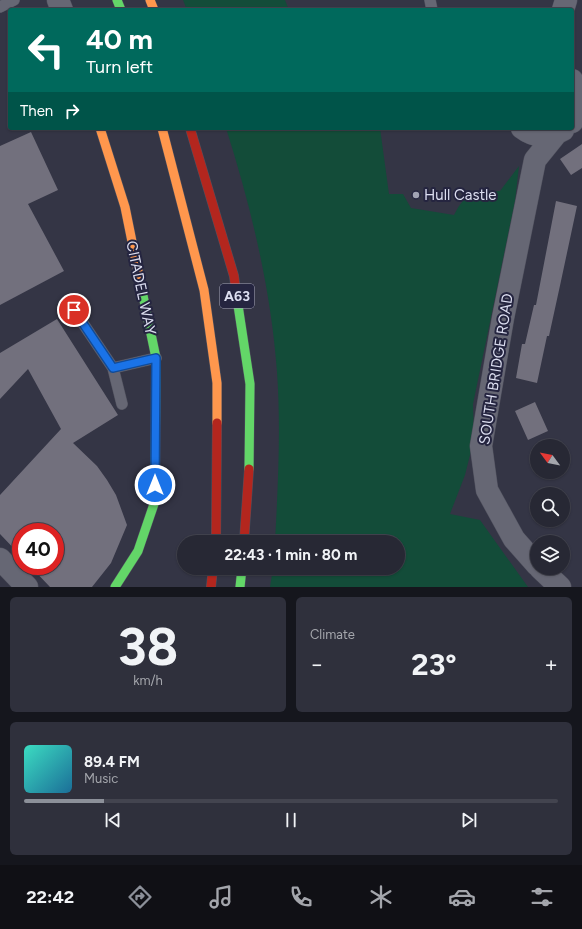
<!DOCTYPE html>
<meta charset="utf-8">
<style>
:root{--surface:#272834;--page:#2f303c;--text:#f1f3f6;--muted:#a4a6ac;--line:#43444f;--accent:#8c9099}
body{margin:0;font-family:Figtree,sans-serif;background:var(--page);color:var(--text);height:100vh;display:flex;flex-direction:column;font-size:15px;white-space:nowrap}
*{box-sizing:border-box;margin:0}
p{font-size:13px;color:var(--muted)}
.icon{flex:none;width:22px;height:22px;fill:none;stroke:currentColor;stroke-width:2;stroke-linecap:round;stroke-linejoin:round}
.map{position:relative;height:587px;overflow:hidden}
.sheet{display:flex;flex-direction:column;gap:10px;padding:10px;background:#15161d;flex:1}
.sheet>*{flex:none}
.banner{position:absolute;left:8px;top:8px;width:566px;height:122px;border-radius:4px;box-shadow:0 1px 3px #0004,0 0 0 1px var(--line);background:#00695c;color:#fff;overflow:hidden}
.needle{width:26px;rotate:302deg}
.tools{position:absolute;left:530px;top:439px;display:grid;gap:8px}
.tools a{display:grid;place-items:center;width:40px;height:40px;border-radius:50%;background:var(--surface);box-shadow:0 1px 3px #0004,0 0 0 1px var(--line);font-size:20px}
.speed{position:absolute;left:12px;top:523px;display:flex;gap:8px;font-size:20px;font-weight:700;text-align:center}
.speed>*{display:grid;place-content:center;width:52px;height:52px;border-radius:50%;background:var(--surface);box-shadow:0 1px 3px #0004,0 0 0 1px var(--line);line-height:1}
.speed .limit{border:6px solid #d22;background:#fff;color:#111}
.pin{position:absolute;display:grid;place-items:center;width:34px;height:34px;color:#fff;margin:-17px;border:2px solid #fff;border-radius:50%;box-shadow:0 1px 4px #0007}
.me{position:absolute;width:44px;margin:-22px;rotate:0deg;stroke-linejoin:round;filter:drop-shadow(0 0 3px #0008)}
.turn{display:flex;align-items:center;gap:14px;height:84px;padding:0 12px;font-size:18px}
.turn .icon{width:52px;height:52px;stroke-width:2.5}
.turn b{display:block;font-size:28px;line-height:34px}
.then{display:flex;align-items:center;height:38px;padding:0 12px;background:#0003;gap:8px;font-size:15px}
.big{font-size:30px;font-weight:700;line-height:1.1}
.sheet .card{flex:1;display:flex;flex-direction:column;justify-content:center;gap:6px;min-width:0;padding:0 14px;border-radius:6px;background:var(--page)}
.sheet .dial{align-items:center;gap:0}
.dial b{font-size:52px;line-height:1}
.song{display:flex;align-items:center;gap:12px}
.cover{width:48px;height:48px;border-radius:6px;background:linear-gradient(135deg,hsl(170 70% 55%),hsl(200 70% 35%))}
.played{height:4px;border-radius:2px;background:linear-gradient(90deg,var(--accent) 15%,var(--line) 15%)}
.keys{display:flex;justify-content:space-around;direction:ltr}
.heat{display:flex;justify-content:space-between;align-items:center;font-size:22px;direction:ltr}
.sheet .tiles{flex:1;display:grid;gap:10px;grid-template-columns:1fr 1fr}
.card:last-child{grid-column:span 2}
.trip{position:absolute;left:177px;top:535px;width:228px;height:40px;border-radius:20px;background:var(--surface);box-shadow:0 1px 3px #0004,0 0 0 1px var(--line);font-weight:700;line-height:40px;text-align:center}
.menu{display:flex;height:64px;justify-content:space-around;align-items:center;background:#101015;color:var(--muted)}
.menu .icon{width:28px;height:28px}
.menu .current{color:var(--accent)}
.menu b{font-size:18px;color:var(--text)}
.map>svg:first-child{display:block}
.green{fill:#134c39}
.building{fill:#72707d}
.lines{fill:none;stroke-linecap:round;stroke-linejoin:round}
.lane-casing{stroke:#50515e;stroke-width:12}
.street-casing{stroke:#50515e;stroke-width:23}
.fast-casing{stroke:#50515e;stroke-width:10}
.slow-casing{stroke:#50515e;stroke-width:10}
.jam-casing{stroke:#50515e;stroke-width:10}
.lane{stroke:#666774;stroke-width:11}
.street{stroke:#666774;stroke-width:22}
.fast{stroke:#63d668;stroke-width:9}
.slow{stroke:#ff974d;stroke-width:9}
.jam{stroke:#b3261e;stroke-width:9}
.route-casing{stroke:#114b97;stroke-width:10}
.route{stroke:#1a73e8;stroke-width:7}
.poi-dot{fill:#a1a3b4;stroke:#252540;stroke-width:1.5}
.labels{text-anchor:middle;stroke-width:4;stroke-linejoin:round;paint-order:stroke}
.shield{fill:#252540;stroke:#a5a6bb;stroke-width:1}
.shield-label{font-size:14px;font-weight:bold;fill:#dcdef0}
.poi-label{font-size:15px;fill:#dcdef0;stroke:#252540;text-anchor:start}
.street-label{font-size:15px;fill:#dcdef0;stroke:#252540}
</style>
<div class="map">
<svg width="582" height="587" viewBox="0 0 582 587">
<rect width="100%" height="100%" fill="#343545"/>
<path class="green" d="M 183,0 L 285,0 L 289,10 L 187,10 Z
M 226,128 L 380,128 L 389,194 L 403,194 L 411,208 L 454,215 C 467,190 473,193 500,191 L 519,166 L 515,201 L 473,404 L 474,439 L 465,475 L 450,514 L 480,520 L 528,587 L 270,587 L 273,568 L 398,568 L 398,542 L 275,542 C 278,485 281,428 277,372 C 271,289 251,207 226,128 Z"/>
<path class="building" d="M 31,132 L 58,190 L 28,204 L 64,271 L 0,305 L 0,146 Z
M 582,144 L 582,168 L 571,175 L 560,159 Z
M 556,201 L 577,206 L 561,281 L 549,336 L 547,336 L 537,383 L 516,378 L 522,344 L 525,344 L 534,305 L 536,305 Z
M 57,319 L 118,415 L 73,443 L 97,466 L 107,480 L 116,495 L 127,525 L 111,563 L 92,587 L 50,587 L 30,566 L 55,566 L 55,532 L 21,532 L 21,556 L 0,534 L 0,495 L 61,429 L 28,369 L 0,399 L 0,353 Z
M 535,402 L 548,431 L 528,440 L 515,411 Z"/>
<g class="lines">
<defs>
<path id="lane" d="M 430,0 L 432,10
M 0,7 L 14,0
M 74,310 L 113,368 L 156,358
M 113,368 L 122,404"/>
<path id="street" d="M 58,0 L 62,10
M 563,10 L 566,0
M 572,80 C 580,92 582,110 572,122
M 522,128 C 535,138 549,138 563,130
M 0,559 L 27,587
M 537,565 L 514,539 L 487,490 L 481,446 L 503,318 L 535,160 L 556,134
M 540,568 L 560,587"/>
<path id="fast" d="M 117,0 L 121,10
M 236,292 L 250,384 L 249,469
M 115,587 L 138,551 L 155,501 L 156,358 L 141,286
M 240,587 L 242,568"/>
<path id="slow" d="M 150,0 L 154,10
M 100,128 L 125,207 L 141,286
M 162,128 L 204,290 L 217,383 L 217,423"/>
<path id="jam" d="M 190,128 L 234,276 L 236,292
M 216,542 L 217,423
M 244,542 L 249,469
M 211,587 L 213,568"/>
</defs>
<use href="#lane" class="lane-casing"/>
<use href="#street" class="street-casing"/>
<use href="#fast" class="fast-casing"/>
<use href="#slow" class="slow-casing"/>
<use href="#jam" class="jam-casing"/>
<use href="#lane" class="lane"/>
<use href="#street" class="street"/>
<use href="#fast" class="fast"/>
<use href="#slow" class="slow"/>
<use href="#jam" class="jam"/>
</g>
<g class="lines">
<defs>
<path id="route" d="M 74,310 L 113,368 L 156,358 L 155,485"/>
</defs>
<use href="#route" class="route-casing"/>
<use href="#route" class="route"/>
</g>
<circle class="poi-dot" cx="416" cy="195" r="4"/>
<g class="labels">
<rect class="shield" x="220" y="284" width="34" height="24" rx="3"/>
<g class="shield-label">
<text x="237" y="301">A63</text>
</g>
<g class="poi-label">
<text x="424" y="200">Hull Castle</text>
</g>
<g class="street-label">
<text transform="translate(141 288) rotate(78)" y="5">CITADEL WAY</text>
<text transform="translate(496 369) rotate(-81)" y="5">SOUTH BRIDGE ROAD</text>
</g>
</g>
</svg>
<div class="tools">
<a><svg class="needle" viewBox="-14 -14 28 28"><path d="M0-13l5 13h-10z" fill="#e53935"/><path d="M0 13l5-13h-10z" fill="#a4a6ac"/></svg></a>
<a><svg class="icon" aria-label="search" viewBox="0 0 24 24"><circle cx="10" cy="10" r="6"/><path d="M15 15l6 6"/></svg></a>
<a><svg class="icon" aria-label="layers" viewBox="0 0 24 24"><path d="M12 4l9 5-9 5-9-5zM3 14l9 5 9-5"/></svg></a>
</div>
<div class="speed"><div class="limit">40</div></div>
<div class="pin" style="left:74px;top:310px;background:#d93025"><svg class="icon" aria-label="arrive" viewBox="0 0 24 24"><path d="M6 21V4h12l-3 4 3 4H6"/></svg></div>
<svg class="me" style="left:155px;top:485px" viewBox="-20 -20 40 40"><circle r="17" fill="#1a73e8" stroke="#fff" stroke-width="3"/><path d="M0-11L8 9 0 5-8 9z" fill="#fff"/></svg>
<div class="trip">22:43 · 1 min · 80 m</div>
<div class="banner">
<div class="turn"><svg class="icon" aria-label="left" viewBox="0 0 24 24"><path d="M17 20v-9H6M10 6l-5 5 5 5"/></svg><div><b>40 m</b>Turn left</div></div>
<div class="then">Then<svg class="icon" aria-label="right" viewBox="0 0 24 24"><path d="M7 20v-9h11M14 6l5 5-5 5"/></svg></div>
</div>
</div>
<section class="sheet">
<div class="tiles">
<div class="card dial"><b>38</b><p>km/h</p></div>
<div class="card"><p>Climate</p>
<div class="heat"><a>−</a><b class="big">23°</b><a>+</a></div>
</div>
<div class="card">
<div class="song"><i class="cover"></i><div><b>89.4 FM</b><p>Music</p></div></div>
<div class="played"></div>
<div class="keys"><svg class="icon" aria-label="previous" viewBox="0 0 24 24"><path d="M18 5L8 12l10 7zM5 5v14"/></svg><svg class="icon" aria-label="pause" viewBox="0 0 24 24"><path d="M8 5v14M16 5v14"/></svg><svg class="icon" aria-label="next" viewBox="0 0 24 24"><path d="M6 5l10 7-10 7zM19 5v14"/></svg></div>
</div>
</div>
</section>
<nav class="menu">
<b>22:42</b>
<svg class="icon current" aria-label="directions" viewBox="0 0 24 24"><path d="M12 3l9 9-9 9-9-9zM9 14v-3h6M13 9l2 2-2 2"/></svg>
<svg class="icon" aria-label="music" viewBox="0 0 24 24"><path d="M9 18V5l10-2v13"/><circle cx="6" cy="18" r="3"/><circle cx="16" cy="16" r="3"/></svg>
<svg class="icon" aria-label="phone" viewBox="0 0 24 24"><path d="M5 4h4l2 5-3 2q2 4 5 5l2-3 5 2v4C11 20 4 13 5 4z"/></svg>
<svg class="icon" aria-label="climate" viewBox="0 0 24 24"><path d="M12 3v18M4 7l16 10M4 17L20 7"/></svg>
<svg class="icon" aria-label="car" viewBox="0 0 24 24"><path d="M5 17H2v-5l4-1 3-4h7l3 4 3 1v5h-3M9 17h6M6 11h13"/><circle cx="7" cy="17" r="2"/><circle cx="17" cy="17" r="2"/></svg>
<svg class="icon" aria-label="filters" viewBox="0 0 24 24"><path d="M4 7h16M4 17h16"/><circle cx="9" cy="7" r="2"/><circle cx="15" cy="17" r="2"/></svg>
</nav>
